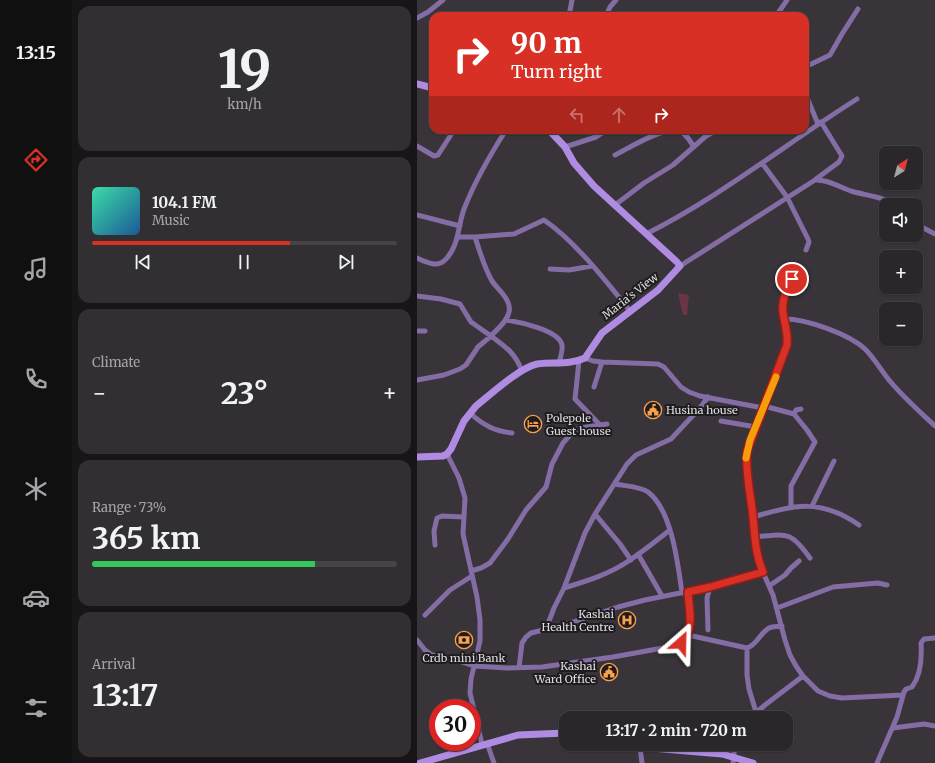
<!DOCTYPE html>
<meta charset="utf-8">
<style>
:root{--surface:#2a272b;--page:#322f33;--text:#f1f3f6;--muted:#a5a5a9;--line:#464447;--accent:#d93025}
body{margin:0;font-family:Merriweather,serif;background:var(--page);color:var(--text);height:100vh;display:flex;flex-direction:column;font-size:15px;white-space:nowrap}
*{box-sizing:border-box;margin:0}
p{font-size:13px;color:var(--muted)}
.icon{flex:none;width:22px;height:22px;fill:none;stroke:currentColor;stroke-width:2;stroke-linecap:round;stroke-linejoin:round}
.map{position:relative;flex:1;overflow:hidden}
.details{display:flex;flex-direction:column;gap:6px;padding:6px;background:#171518;width:345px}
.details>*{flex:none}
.top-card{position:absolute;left:12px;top:12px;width:380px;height:122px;border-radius:12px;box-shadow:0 1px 3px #0004,0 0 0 1px var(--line);background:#d93025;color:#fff;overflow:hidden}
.needle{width:26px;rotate:36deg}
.fabs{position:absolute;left:462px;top:146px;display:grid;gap:8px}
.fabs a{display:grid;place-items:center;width:44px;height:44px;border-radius:8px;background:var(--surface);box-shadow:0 1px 3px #0004,0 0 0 1px var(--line);font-size:20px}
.speed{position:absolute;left:12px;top:699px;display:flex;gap:8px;font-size:20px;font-weight:700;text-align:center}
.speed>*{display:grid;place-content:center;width:52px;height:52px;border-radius:50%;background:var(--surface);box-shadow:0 1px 3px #0004,0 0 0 1px var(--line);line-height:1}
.speed .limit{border:6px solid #d22;background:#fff;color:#111}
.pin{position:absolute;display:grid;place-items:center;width:34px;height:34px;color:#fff;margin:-17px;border:2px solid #fff;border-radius:50%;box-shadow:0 1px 4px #0007}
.me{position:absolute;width:44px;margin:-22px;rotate:25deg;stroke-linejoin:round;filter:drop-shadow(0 0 3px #0008)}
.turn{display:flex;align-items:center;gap:14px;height:84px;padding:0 16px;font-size:18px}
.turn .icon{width:52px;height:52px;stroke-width:2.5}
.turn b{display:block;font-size:28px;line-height:34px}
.lanes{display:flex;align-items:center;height:38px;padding:0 16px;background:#0003;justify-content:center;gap:20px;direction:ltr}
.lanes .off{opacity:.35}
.big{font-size:30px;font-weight:700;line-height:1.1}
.details .card{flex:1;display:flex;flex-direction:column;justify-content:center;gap:6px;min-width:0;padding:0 14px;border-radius:12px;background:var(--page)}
.details .dial{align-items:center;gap:0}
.dial b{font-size:52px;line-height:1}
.song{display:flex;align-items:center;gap:12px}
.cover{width:48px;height:48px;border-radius:6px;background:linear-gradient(135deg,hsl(160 70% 55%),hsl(210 70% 35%))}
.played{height:4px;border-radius:2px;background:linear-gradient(90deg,var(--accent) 65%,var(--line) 65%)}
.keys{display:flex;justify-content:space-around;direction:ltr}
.heat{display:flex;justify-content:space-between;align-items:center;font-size:22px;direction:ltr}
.charge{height:6px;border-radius:3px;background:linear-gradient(90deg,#34c759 73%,var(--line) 0)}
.trip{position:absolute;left:142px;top:711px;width:234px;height:40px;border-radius:12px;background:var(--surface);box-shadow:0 1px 3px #0004,0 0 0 1px var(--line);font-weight:700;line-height:40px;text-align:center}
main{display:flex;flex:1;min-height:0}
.menu{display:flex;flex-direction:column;width:72px;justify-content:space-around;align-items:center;background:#111011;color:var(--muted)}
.menu .icon{width:28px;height:28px}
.menu .selected{color:var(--accent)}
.menu b{font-size:18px;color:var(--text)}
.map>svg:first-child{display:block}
.green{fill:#6c3546}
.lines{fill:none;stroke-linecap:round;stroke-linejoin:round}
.street{stroke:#836da4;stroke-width:5}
.secondary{stroke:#af8be2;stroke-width:7}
.route-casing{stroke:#8d1f18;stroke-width:10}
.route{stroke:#d93025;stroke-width:7}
.slow{stroke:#f59e0b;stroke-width:7}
.labels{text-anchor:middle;stroke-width:4;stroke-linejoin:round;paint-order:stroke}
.street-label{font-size:11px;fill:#dfdde0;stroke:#1e1c1e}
.poi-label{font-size:11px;fill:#dfdde0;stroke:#1e1c1e;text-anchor:start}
</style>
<main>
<nav class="menu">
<b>13:15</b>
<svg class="icon selected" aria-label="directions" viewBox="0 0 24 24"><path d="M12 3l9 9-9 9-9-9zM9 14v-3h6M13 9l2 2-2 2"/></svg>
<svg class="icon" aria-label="music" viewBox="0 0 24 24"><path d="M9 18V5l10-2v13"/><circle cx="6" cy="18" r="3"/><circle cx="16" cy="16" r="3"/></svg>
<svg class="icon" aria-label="phone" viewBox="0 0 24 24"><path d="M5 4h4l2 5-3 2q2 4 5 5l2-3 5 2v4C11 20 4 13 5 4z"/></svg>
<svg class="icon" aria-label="climate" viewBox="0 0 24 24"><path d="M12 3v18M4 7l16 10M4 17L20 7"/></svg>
<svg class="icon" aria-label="car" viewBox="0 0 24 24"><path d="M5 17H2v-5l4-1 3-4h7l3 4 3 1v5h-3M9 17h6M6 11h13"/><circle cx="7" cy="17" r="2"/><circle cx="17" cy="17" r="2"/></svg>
<svg class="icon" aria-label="filters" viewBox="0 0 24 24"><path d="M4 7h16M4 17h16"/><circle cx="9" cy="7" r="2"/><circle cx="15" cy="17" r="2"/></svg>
</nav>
<section class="details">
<div class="card dial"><b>19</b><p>km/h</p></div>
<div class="card">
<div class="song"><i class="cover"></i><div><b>104.1 FM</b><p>Music</p></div></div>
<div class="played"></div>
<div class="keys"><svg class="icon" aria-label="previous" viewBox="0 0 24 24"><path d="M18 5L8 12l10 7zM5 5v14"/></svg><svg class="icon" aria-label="pause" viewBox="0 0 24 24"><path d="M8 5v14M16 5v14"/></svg><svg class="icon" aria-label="next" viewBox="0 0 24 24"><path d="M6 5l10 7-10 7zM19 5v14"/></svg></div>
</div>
<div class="card"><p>Climate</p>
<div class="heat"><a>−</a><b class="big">23°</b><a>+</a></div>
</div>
<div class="card"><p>Range · 73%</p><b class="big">365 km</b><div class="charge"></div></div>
<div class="card"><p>Arrival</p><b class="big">13:17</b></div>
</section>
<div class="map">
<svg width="518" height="763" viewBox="0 0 518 763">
<rect width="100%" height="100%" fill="#383439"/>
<path class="green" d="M 261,293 L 272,295 L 270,315 L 266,315 Z"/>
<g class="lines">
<path class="street" d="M 152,16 L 155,0
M 189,16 L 193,7 L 199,0
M 359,16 L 370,0
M 0,18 L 11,12 L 26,0
M 388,67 L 413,55 L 425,34 L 441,9
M 388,93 L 401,124
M 0,146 L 17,156 L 21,155 L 37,130
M 148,147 L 179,137 L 190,130
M 198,155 C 214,147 245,127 262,131 C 269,133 273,141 277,147
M 345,163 L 370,197 L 391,239 L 392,242 L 389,250
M 399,179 L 422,162 L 425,156 L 404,122
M 198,205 L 227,183 L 256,165 L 289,136 L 300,130
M 0,215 L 43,226
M 499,224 L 518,234
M 229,234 C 303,197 370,143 440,99
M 40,237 L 58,237 L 97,234 L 127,220 C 158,241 189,281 213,311
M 0,258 C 9,262 20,268 28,260 C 42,247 41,225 47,209 C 58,181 73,155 89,130
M 263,266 L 398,180 C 410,179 422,187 434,191 C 447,195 468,197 478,205
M 133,269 L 152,270 L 175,266
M 375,279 C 370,289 364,301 366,313 C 368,325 371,333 370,345 L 330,451 L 328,463 L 336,517 L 338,548 L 341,561 L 356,595 L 368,640 L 373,655 L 379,666 L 386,676 L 401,691 L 413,696 L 425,698 L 486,695
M 0,296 L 24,299 L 43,304 L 54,322 L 74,336 C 80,329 90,322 92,312 C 95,300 81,290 75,281 C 67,267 63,252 58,237
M 368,319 C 389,319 432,334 448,349 C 457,358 464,370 472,380 C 486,397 502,411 518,426
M 89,320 C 102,322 142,330 145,345 C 146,351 143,358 142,364
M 0,331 L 8,331
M 168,358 L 176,361 L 185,362 L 241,364 L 247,367 L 264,387 L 272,392 L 283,396 L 346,408
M 162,361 L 158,399 L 183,425
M 0,380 L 27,375 L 43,369 L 49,365 L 61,347 L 74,336 C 89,347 98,353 105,371
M 177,387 L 185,362
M 347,406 L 377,414
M 53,413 C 66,425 77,431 95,433
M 304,421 L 339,427
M 30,454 L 42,478 L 48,498 L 46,534 L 60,597 L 63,620 L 63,641 L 54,679 L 53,693 L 65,744
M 198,484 C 208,486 222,486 231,492 C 255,510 261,565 265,593
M 395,506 L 417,461
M 374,507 L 374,486 L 398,442 L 390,430 L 377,414 L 379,410 L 384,409
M 178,514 L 203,544 L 214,560
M 336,517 C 378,505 403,498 442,525
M 337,537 C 370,534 373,530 393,558
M 18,545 L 17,531 L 20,518 L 25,516 L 46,517
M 221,554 L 245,596
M 54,571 L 64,568 L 73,563 L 91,539 L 109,510 L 129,487 L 135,464 L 146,443 L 153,435 L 160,429 L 170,427 L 190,424
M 352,586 L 368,575 L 374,568 L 382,561
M 147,588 C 170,581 193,574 213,560 C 227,551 240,540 253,530
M 360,608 L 416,587 L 461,583 L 470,585
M 8,615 L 33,590 L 55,576
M 129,629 L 137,608 L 147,588 L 168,533 L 178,514 L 210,464 L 219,455 L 254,439 L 283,408 L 291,397
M 291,630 L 290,598 L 293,587
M 271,635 L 330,648 C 340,645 343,633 352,628 C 356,626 360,627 365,626
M 0,640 L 8,650 L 15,655 L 42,661 L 57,666 L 90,668 L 125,667 L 196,657 L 257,646 L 269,639 L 272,626 L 271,592
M 330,648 L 330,675 L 332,689 L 339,712
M 102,668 L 105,643 L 109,637 L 114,633 L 150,624 L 201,607 L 228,600 L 293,587 L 346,572
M 333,718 L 348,705 L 386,676
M 476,728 L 507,724 L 518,726
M 70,743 L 77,763
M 223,747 L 225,763
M 316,763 L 318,744
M 460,763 L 480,717 L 487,692 L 489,689 L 495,687 C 504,675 505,658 504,643 L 507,639 L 518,638"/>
<path class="secondary" d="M 0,84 L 16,88
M 0,457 L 26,456 L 30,454 L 34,449 L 47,421 L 59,406 C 73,395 102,368 120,364 C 137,361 150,366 168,358 L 185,333 L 241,290 L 263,266 L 260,262 L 177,186 L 157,163 L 148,147 L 132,130
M 215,744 L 223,747 L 305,754 L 336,763
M 3,763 L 101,735 L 149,733"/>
</g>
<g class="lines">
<defs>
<path id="route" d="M 264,643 C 278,633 272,607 271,592 L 293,587 L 346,572 C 338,554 338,536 336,517 C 334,495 328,474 330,451 L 370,345 C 371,333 368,325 366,313 C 364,301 370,289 375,279"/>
</defs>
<use href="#route" class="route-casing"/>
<use href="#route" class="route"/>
<path class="slow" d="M 329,458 L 333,440 L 359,377"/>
</g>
<defs>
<symbol id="civic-ring" viewBox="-11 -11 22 22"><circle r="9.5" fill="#1e1c1e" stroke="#f8a04b" stroke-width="1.5"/><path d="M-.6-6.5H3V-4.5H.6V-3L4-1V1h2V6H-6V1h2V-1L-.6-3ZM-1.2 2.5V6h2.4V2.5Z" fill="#f8a04b"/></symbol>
<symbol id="hotel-ring" viewBox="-11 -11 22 22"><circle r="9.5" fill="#1e1c1e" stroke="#f8a04b" stroke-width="1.5"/><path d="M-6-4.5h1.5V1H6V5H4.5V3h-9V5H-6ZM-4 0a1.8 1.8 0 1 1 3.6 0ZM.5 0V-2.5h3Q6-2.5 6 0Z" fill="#f8a04b"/></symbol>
<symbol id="hospital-ring" viewBox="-11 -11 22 22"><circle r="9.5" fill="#1e1c1e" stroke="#f8a04b" stroke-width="1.5"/><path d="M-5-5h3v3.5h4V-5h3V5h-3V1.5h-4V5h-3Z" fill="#f8a04b"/></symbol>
<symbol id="bank-ring" viewBox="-11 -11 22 22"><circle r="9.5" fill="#1e1c1e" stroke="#f8a04b" stroke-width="1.5"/><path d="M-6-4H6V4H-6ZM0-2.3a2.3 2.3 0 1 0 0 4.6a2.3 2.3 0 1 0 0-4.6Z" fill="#f8a04b"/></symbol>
</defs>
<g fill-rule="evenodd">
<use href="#civic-ring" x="226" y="400" width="20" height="20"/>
<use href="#hotel-ring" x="106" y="414" width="20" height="20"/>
<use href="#hospital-ring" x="200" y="610" width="20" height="20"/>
<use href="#bank-ring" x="37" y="630" width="20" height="20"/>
<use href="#civic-ring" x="182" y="662" width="20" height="20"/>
</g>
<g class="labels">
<g class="street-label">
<text transform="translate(213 296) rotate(-38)" y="4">Maria's View</text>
</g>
<g class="poi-label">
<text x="249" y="414">Husina house</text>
<text x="129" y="422">Polepole<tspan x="129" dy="13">Guest house</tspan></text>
<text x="197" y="618" text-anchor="end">Kashai<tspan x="197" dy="13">Health Centre</tspan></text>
<text x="47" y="662" text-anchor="middle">Crdb mini Bank</text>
<text x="179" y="670" text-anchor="end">Kashai<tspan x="179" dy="13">Ward Office</tspan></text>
</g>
</g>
</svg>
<div class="fabs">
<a><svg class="needle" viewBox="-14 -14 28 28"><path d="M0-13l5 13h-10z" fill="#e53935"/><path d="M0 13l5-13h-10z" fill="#a5a5a9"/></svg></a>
<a><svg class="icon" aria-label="sound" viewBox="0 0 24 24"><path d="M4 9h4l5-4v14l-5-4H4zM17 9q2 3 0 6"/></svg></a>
<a>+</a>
<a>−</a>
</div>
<div class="speed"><div class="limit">30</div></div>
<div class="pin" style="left:375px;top:279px;background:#d93025"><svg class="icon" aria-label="arrive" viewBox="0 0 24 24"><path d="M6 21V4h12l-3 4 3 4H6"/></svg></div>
<svg class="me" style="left:264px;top:643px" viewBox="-20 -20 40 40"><path d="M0-17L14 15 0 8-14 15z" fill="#d93025" stroke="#fff" stroke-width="4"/></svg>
<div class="trip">13:17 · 2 min · 720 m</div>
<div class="top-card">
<div class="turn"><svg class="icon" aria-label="right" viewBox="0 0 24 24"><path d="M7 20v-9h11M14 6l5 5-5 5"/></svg><div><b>90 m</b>Turn right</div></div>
<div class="lanes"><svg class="icon off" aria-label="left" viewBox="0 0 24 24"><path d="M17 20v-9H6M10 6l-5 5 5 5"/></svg><svg class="icon off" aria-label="ahead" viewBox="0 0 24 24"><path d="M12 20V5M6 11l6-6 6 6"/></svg><svg class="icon" aria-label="right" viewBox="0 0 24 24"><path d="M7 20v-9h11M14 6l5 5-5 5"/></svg></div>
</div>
</div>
</main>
